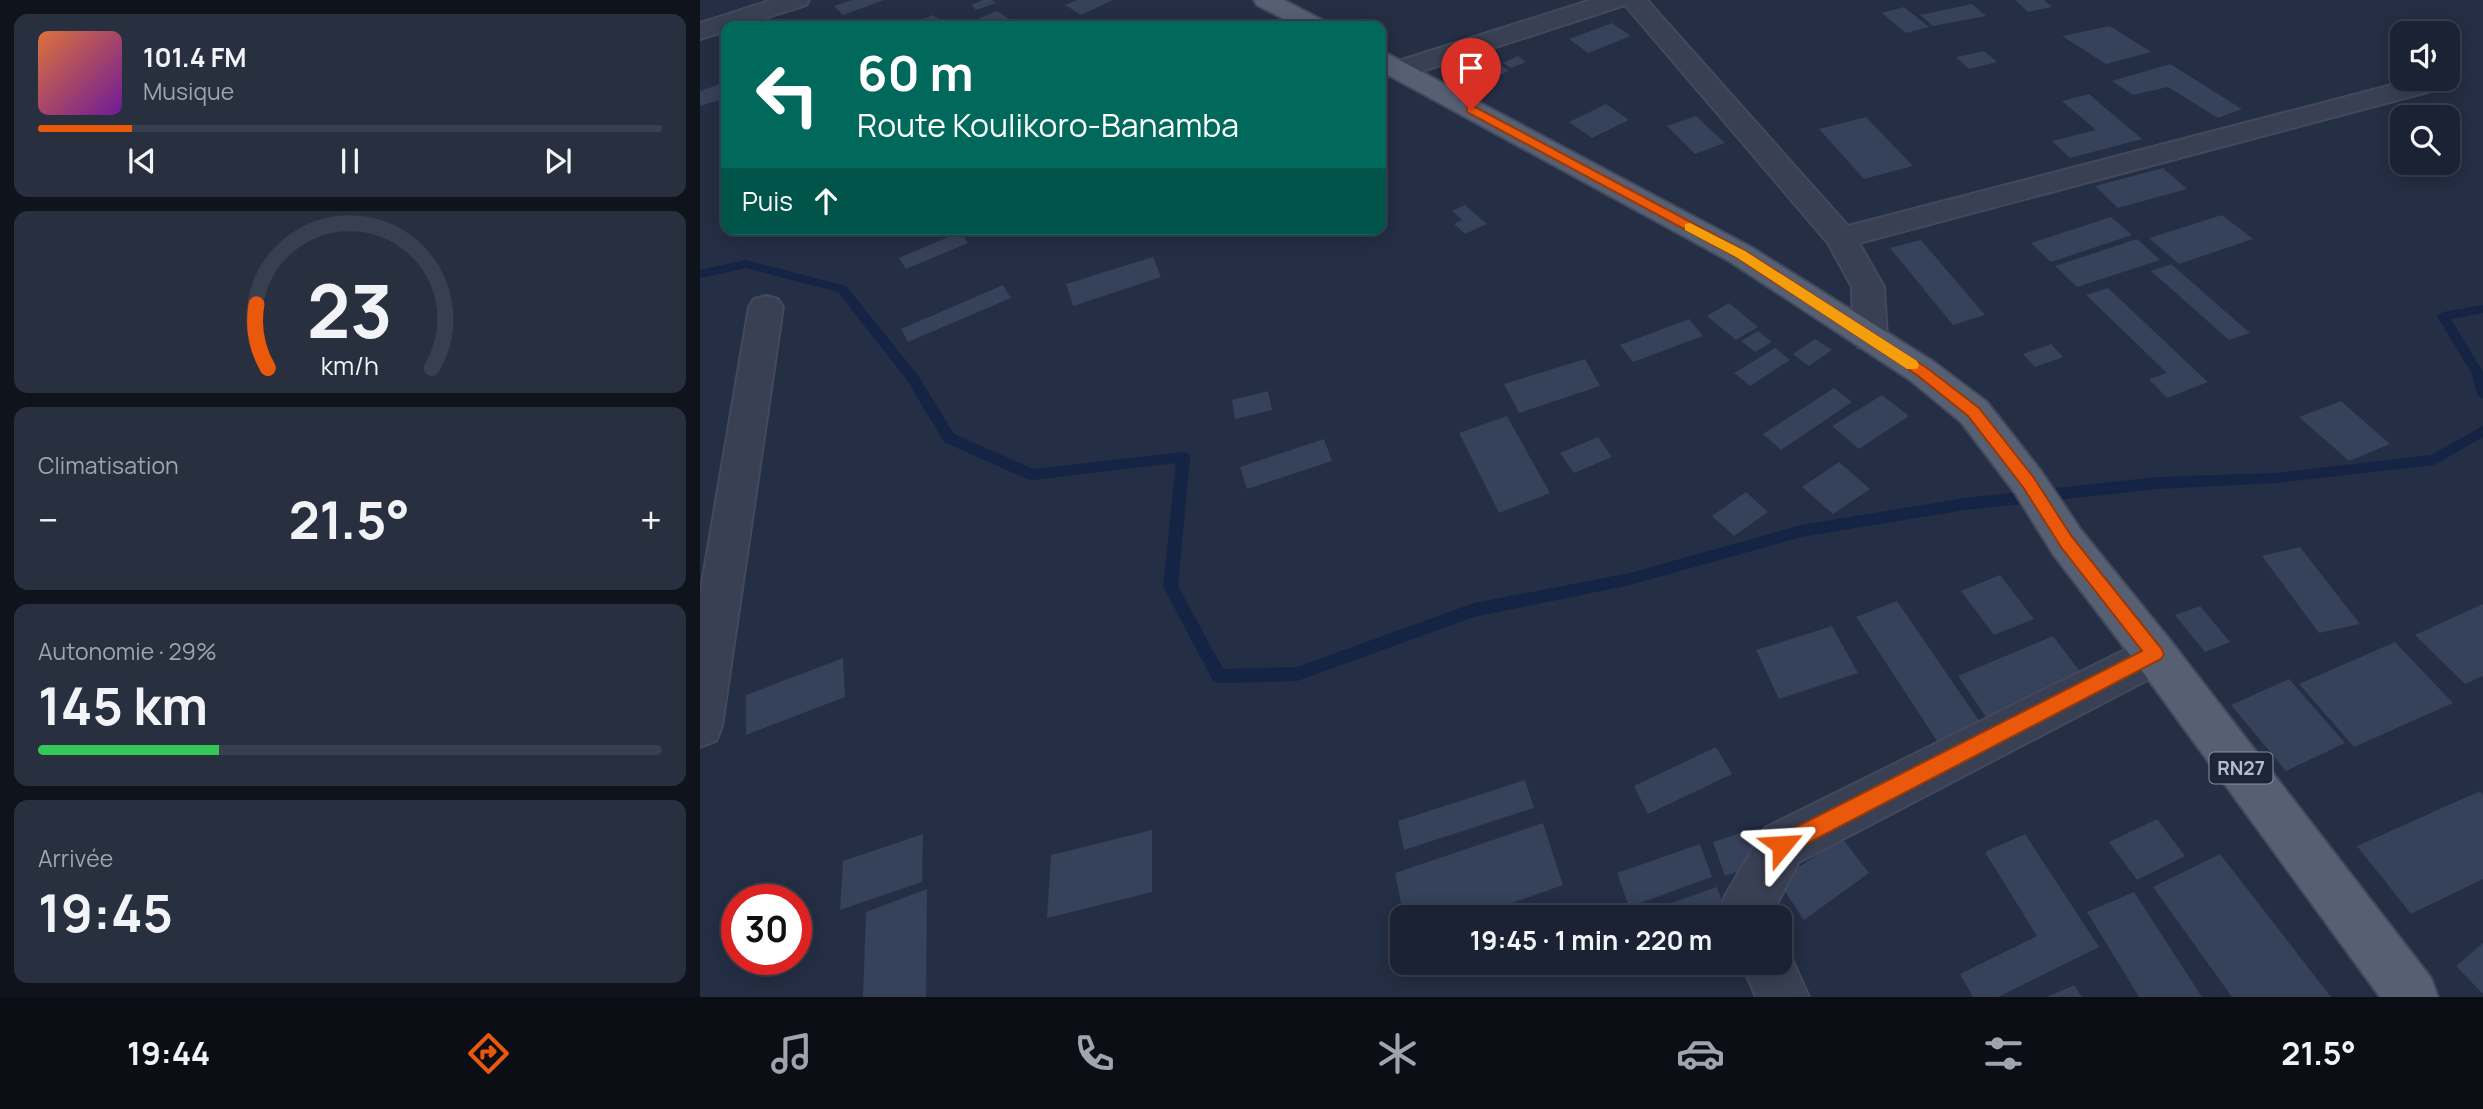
<!DOCTYPE html>
<html lang="fr">
<meta charset="utf-8">
<style>
:root{--surface:#1b2233;--page:#282f3f;--text:#f1f3f6;--muted:#a0a4ac;--line:#393f4e;--accent:#ea580c}
body{margin:0;font-family:Manrope,sans-serif;background:var(--page);color:var(--text);height:100vh;display:flex;flex-direction:column;font-size:26px;white-space:nowrap}
*{box-sizing:border-box;margin:0}
p{font-size:23px;color:var(--muted)}
.icon{flex:none;width:38px;height:38px;fill:none;stroke:currentColor;stroke-width:2;stroke-linecap:round;stroke-linejoin:round}
.map{position:relative;flex:1;overflow:hidden}
.details{display:flex;flex-direction:column;gap:14px;padding:14px;background:#0f131c;width:700px}
.details>*{flex:none}
.banner{position:absolute;left:21px;top:21px;width:665px;height:214px;border-radius:14px;box-shadow:0 4px 18px #0003,0 0 0 2px var(--line);background:#00695c;color:#fff;overflow:hidden}
.buttons{position:absolute;left:1690px;top:21px;display:grid;gap:14px}
.buttons a{display:grid;place-items:center;width:70px;height:70px;border-radius:14px;background:var(--surface);box-shadow:0 4px 18px #0003,0 0 0 2px var(--line);font-size:35px}
.speed{position:absolute;left:21px;top:884px;display:flex;gap:14px;font-size:35px;font-weight:700;text-align:center}
.speed>*{display:grid;place-content:center;width:91px;height:91px;border-radius:50%;background:var(--surface);box-shadow:0 4px 18px #0003,0 0 0 2px var(--line);line-height:1}
.speed .limit{border:10px solid #d22;background:#fff;color:#111}
.pin{position:absolute;display:grid;place-items:center;width:60px;height:60px;color:#fff;margin:-72px -30px;border-radius:50% 50% 50% 0;rotate:-45deg;box-shadow:0 0 7px #0007}
.pin .icon{rotate:45deg}
.me{position:absolute;width:77px;margin:-38px;rotate:63deg;stroke-linejoin:round;filter:drop-shadow(0 0 5px #0008)}
.turn{display:flex;align-items:center;gap:24px;height:147px;padding:0 21px;font-size:32px}
.turn .icon{width:91px;height:91px;stroke-width:2.5}
.turn b{display:block;font-size:49px;line-height:60px}
.then{display:flex;align-items:center;height:66px;padding:0 21px;background:#0003;gap:14px;font-size:26px}
.big{font-size:52px;font-weight:700;line-height:1.1}
.details .card{flex:1;display:flex;flex-direction:column;justify-content:center;gap:10px;min-width:0;padding:0 24px;border-radius:14px;background:var(--page)}
.details .dial{align-items:center;gap:0}
.dial svg{height:182px;overflow:visible;fill:none;stroke:var(--line);stroke-width:7;stroke-linecap:round;text-anchor:middle}
.dial text{fill:var(--text);stroke:none}
.song{display:flex;align-items:center;gap:21px}
.cover{width:84px;height:84px;border-radius:10px;background:linear-gradient(135deg,hsl(20 70% 55%),hsl(280 70% 35%))}
.played{height:7px;border-radius:4px;background:linear-gradient(90deg,var(--accent) 15%,var(--line) 15%)}
.keys{display:flex;justify-content:space-around;direction:ltr}
.heat{display:flex;justify-content:space-between;align-items:center;font-size:38px;direction:ltr}
.charge{height:10px;border-radius:5px;background:linear-gradient(90deg,#34c759 29%,var(--line) 0)}
.trip{position:absolute;left:690px;top:905px;width:402px;height:70px;border-radius:14px;background:var(--surface);box-shadow:0 4px 18px #0003,0 0 0 2px var(--line);font-weight:700;line-height:70px;text-align:center}
.tabs{display:flex;height:112px;justify-content:space-around;align-items:center;background:#0b0e14;color:var(--muted)}
.tabs .icon{width:49px;height:49px}
.tabs .current{color:var(--accent)}
.tabs b{font-size:32px;color:var(--text)}
main{display:flex;flex:1;min-height:0}
.map>svg:first-child{display:block}
.lines{fill:none;stroke-linecap:round;stroke-linejoin:round}
.stream{fill:#152344;fill-rule:evenodd}
.building{fill:#36415a}
.minor-casing{stroke:#42495d;stroke-width:4}
.major-casing{stroke:#42495d;stroke-width:4}
.minor{fill:#394053;fill-rule:evenodd}
.major{fill:#575f73;fill-rule:evenodd}
.route{fill:#ea580c;stroke:#983908;stroke-width:2}
.slow{fill:#f59e0b}
.labels{text-anchor:middle;stroke-width:7;stroke-linejoin:round;paint-order:stroke}
.shield{fill:#1d2539;stroke:#888fa1;stroke-width:2}
.shield-label{font-size:19px;font-weight:bold;fill:#b6bccd}
</style>
<main>
<section class="details">
<div class="card">
<div class="song"><i class="cover"></i><div><b>101.4 FM</b><p>Musique</p></div></div>
<div class="played"></div>
<div class="keys"><svg class="icon" aria-label="previous" viewBox="0 0 24 24"><path d="M18 5L8 12l10 7zM5 5v14"/></svg><svg class="icon" aria-label="pause" viewBox="0 0 24 24"><path d="M8 5v14M16 5v14"/></svg><svg class="icon" aria-label="next" viewBox="0 0 24 24"><path d="M6 5l10 7-10 7zM19 5v14"/></svg></div>
</div>
<div class="card dial"><svg viewBox="0 0 100 80">
<path d="M14 69A42 42 0 1 1 86 69"/>
<path d="M14 69A42 42 0 0 1 9 41" stroke="#ea580c"/>
<text x="50" y="56" font-size="32" font-weight="700">23</text>
<text x="50" y="72" font-size="11">km/h</text>
</svg></div>
<div class="card"><p>Climatisation</p>
<div class="heat"><a>−</a><b class="big">21.5°</b><a>+</a></div>
</div>
<div class="card"><p>Autonomie · 29%</p><b class="big">145 km</b><div class="charge"></div></div>
<div class="card"><p>Arrivée</p><b class="big">19:45</b></div>
</section>
<div class="map">
<svg width="1783" height="997" viewBox="0 0 1783 997">
<rect width="100%" height="100%" fill="#242e44"/>
<g class="lines">
<path class="stream" d="M 46,260 L 146,286 L 217,374 L 254,434 L 333,469 L 483,452 L 488,453 L 490,457 L 478,586 L 523,669 L 597,667 L 774,603 L 930,573 L 1101,525 L 1265,498 L 1457,477 L 1576,473 L 1731,455 L 1783,426 L 1783,437 L 1734,465 L 1576,483 L 1457,489 L 1265,510 L 1101,537 L 930,585 L 774,617 L 597,681 L 519,683 L 513,681 L 463,586 L 476,463 L 332,480 L 327,479 L 244,442 L 207,380 L 138,292 L 46,268 L 0,278 L 0,270 Z
M 1783,305 L 1783,313 L 1751,319 L 1783,372 L 1783,398 L 1778,396 L 1772,374 L 1737,316 L 1743,312 Z"/>
</g>
<path class="building" d="M 152,0 L 184,0 L 143,15 L 134,6 Z
M 283,0 L 292,0 L 296,3 L 276,10 L 271,5 Z
M 377,0 L 413,0 L 381,15 L 365,5 Z
M 1315,0 L 1344,0 L 1352,7 L 1328,12 Z
M 1272,4 L 1286,16 L 1233,26 L 1220,15 Z
M 1204,7 L 1229,27 L 1206,33 L 1182,13 Z
M 297,11 L 315,23 L 308,26 L 260,26 Z
M 233,15 L 249,26 L 211,24 Z
M 912,23 L 931,36 L 888,53 L 869,39 Z
M 1410,26 L 1451,52 L 1406,64 L 1362,36 Z
M 1284,51 L 1297,62 L 1269,69 L 1256,57 Z
M 818,56 L 826,62 L 811,68 L 803,63 Z
M 798,63 L 809,71 L 784,81 L 772,73 Z
M 1470,64 L 1542,109 L 1518,118 L 1468,87 L 1433,95 L 1412,81 Z
M 770,74 L 779,81 L 764,87 L 755,80 Z
M 26,82 L 26,98 L 0,106 L 0,91 Z
M 1389,94 L 1442,139 L 1370,158 L 1352,141 L 1396,130 L 1362,101 Z
M 906,104 L 929,120 L 892,138 L 869,122 Z
M 996,116 L 1025,143 L 995,154 L 967,126 Z
M 1166,117 L 1213,166 L 1164,179 L 1119,129 Z
M 1463,168 L 1487,189 L 1418,208 L 1395,186 Z
M 765,205 L 787,224 L 765,234 L 754,224 L 762,220 L 752,211 Z
M 1522,215 L 1553,239 L 1479,264 L 1449,238 Z
M 1411,217 L 1432,235 L 1351,262 L 1331,243 Z
M 260,232 L 268,243 L 206,269 L 199,258 Z
M 1437,239 L 1460,260 L 1377,287 L 1355,266 Z
M 1221,240 L 1285,315 L 1253,325 L 1190,248 Z
M 453,257 L 461,277 L 373,306 L 366,284 Z
M 1471,264 L 1550,333 L 1529,340 L 1451,271 Z
M 303,285 L 311,298 L 208,342 L 201,329 Z
M 1408,288 L 1508,382 L 1467,398 L 1449,379 L 1467,373 L 1386,295 Z
M 1029,303 L 1058,327 L 1036,340 L 1007,316 Z
M 989,319 L 1003,336 L 933,362 L 920,345 Z
M 1058,331 L 1072,342 L 1055,352 L 1041,341 Z
M 1115,339 L 1132,350 L 1109,366 L 1093,354 Z
M 1351,344 L 1363,357 L 1335,367 L 1323,354 Z
M 1075,348 L 1090,360 L 1050,386 L 1034,373 Z
M 885,359 L 900,386 L 819,413 L 804,384 Z
M 1134,388 L 1152,402 L 1081,450 L 1063,434 Z
M 568,391 L 572,410 L 535,419 L 532,400 Z
M 1182,395 L 1209,416 L 1159,449 L 1132,426 Z
M 1641,401 L 1690,444 L 1649,461 L 1599,417 Z
M 807,416 L 850,493 L 799,513 L 759,433 Z
M 898,437 L 912,457 L 874,473 L 860,453 Z
M 624,439 L 632,461 L 547,489 L 540,467 Z
M 1139,462 L 1170,489 L 1133,514 L 1102,487 Z
M 1046,492 L 1068,512 L 1034,536 L 1012,516 Z
M 1600,547 L 1660,624 L 1619,633 L 1562,556 Z
M 1300,575 L 1334,619 L 1294,635 L 1261,591 Z
M 1197,601 L 1280,722 L 1237,741 L 1156,617 Z
M 1783,604 L 1783,676 L 1765,684 L 1715,635 Z
M 1500,606 L 1530,642 L 1505,652 L 1475,615 Z
M 1132,626 L 1158,673 L 1079,699 L 1056,650 Z
M 1353,636 L 1382,674 L 1286,717 L 1258,676 Z
M 1695,642 L 1753,703 L 1654,747 L 1599,684 Z
M 143,658 L 145,697 L 46,735 L 46,695 Z
M 1589,679 L 1645,743 L 1586,771 L 1531,705 Z
M 1016,747 L 1032,774 L 948,814 L 934,786 Z
M 825,780 L 834,808 L 704,850 L 698,821 Z
M 1780,791 L 1783,795 L 1783,879 L 1711,914 L 1657,846 Z
M 1457,819 L 1485,856 L 1437,880 L 1409,842 Z
M 843,823 L 863,885 L 772,917 L 704,917 L 695,873 Z
M 452,830 L 452,892 L 347,918 L 351,855 Z
M 1046,831 L 1059,864 L 1025,876 L 1013,842 Z
M 223,834 L 222,882 L 140,910 L 143,861 Z
M 1325,834 L 1399,947 L 1298,997 L 1273,997 L 1260,974 L 1337,936 L 1285,852 Z
M 1142,838 L 1169,873 L 1104,920 L 1078,881 Z
M 1000,844 L 1012,877 L 929,907 L 917,873 Z
M 1520,854 L 1631,997 L 1532,997 L 1453,887 Z
M 1017,887 L 1028,917 L 966,917 L 963,906 Z
M 227,889 L 226,997 L 163,997 L 166,912 Z
M 1434,892 L 1502,997 L 1439,997 L 1387,912 Z
M 1783,943 L 1783,994 L 1756,966 Z
M 1374,985 L 1382,997 L 1347,997 Z"/>
<g class="lines">
<defs>
<path id="minor" d="M 72,0 L 109,0 L 106,5 L 40,26 L 26,26 L 26,31 L 0,39 L 0,23 Z
M 891,0 L 947,0 L 1148,226 L 1715,79 L 1740,79 L 1743,83 L 1739,89 L 1159,243 L 1184,287 L 1187,338 L 1182,347 L 1170,350 L 1158,347 L 1153,338 L 1152,287 L 1128,243 L 925,5 L 707,76 L 698,78 L 689,76 L 685,70 L 689,64 Z
M 66,296 L 78,299 L 83,307 L 22,726 L 16,741 L 0,747 L 0,595 L 49,307 L 54,299 Z
M 1455,635 L 1470,640 L 1476,654 L 1470,668 L 1099,862 L 1070,917 L 1019,917 L 1025,896 L 1065,828 Z
M 1080,941 L 1085,944 L 1109,997 L 1056,997 L 1041,962 L 1080,962 Z"/>
<path id="major" d="M 554,0 L 584,0 L 624,21 L 628,26 L 597,26 L 557,5 Z
M 681,53 L 690,55 L 1051,247 L 1234,362 L 1287,402 L 1341,471 L 1381,530 L 1470,640 L 1731,978 L 1738,997 L 1680,997 L 1440,668 L 1353,554 L 1315,493 L 1261,422 L 1210,380 L 1029,261 L 681,71 Z"/>
</defs>
<use href="#minor" class="minor-casing"/>
<use href="#major" class="major-casing"/>
<use href="#minor" class="minor"/>
<use href="#major" class="major"/>
</g>
<path class="route" d="M 767,107 L 775,107 L 1045,251 L 1227,368 L 1279,408 L 1334,478 L 1372,537 L 1461,648 L 1464,654 L 1461,659 L 1089,853 L 1082,855 L 1075,853 L 1072,845 L 1075,838 L 1442,651 L 1361,547 L 1323,487 L 1268,416 L 1217,375 L 1036,257 L 767,112 Z"/>
<path class="slow" d="M 990,223 L 1045,251 L 1217,361 L 1219,365 L 1217,369 L 1207,369 L 1036,257 L 985,230 L 985,224 Z"/>
<g class="labels">
<rect class="shield" x="1509.5" y="752.5" width="63" height="31" rx="5"/>
<g class="shield-label">
<text x="1541" y="775">RN27</text>
</g>
</g>
</svg>
<div class="buttons">
<a><svg class="icon" aria-label="sound" viewBox="0 0 24 24"><path d="M4 9h4l5-4v14l-5-4H4zM17 9q2 3 0 6"/></svg></a>
<a><svg class="icon" aria-label="search" viewBox="0 0 24 24"><circle cx="10" cy="10" r="6"/><path d="M15 15l6 6"/></svg></a>
</div>
<div class="speed"><div class="limit">30</div></div>
<div class="pin" style="left:771px;top:110px;background:#d93025"><svg class="icon" aria-label="arrive" viewBox="0 0 24 24"><path d="M6 21V4h12l-3 4 3 4H6"/></svg></div>
<svg class="me" style="left:1082px;top:845px" viewBox="-20 -20 40 40"><path d="M0-17L14 15 0 8-14 15z" fill="#ea580c" stroke="#fff" stroke-width="4"/></svg>
<div class="trip">19:45 · 1 min · 220 m</div>
<div class="banner">
<div class="turn"><svg class="icon" aria-label="left" viewBox="0 0 24 24"><path d="M17 20v-9H6M10 6l-5 5 5 5"/></svg><div><b>60 m</b>Route Koulikoro-Banamba</div></div>
<div class="then">Puis<svg class="icon" aria-label="ahead" viewBox="0 0 24 24"><path d="M12 20V5M6 11l6-6 6 6"/></svg></div>
</div>
</div>
</main>
<nav class="tabs">
<b>19:44</b>
<svg class="icon current" aria-label="directions" viewBox="0 0 24 24"><path d="M12 3l9 9-9 9-9-9zM9 14v-3h6M13 9l2 2-2 2"/></svg>
<svg class="icon" aria-label="music" viewBox="0 0 24 24"><path d="M9 18V5l10-2v13"/><circle cx="6" cy="18" r="3"/><circle cx="16" cy="16" r="3"/></svg>
<svg class="icon" aria-label="phone" viewBox="0 0 24 24"><path d="M5 4h4l2 5-3 2q2 4 5 5l2-3 5 2v4C11 20 4 13 5 4z"/></svg>
<svg class="icon" aria-label="climate" viewBox="0 0 24 24"><path d="M12 3v18M4 7l16 10M4 17L20 7"/></svg>
<svg class="icon" aria-label="car" viewBox="0 0 24 24"><path d="M5 17H2v-5l4-1 3-4h7l3 4 3 1v5h-3M9 17h6M6 11h13"/><circle cx="7" cy="17" r="2"/><circle cx="17" cy="17" r="2"/></svg>
<svg class="icon" aria-label="filters" viewBox="0 0 24 24"><path d="M4 7h16M4 17h16"/><circle cx="9" cy="7" r="2"/><circle cx="15" cy="17" r="2"/></svg>
<b>21.5°</b>
</nav>
